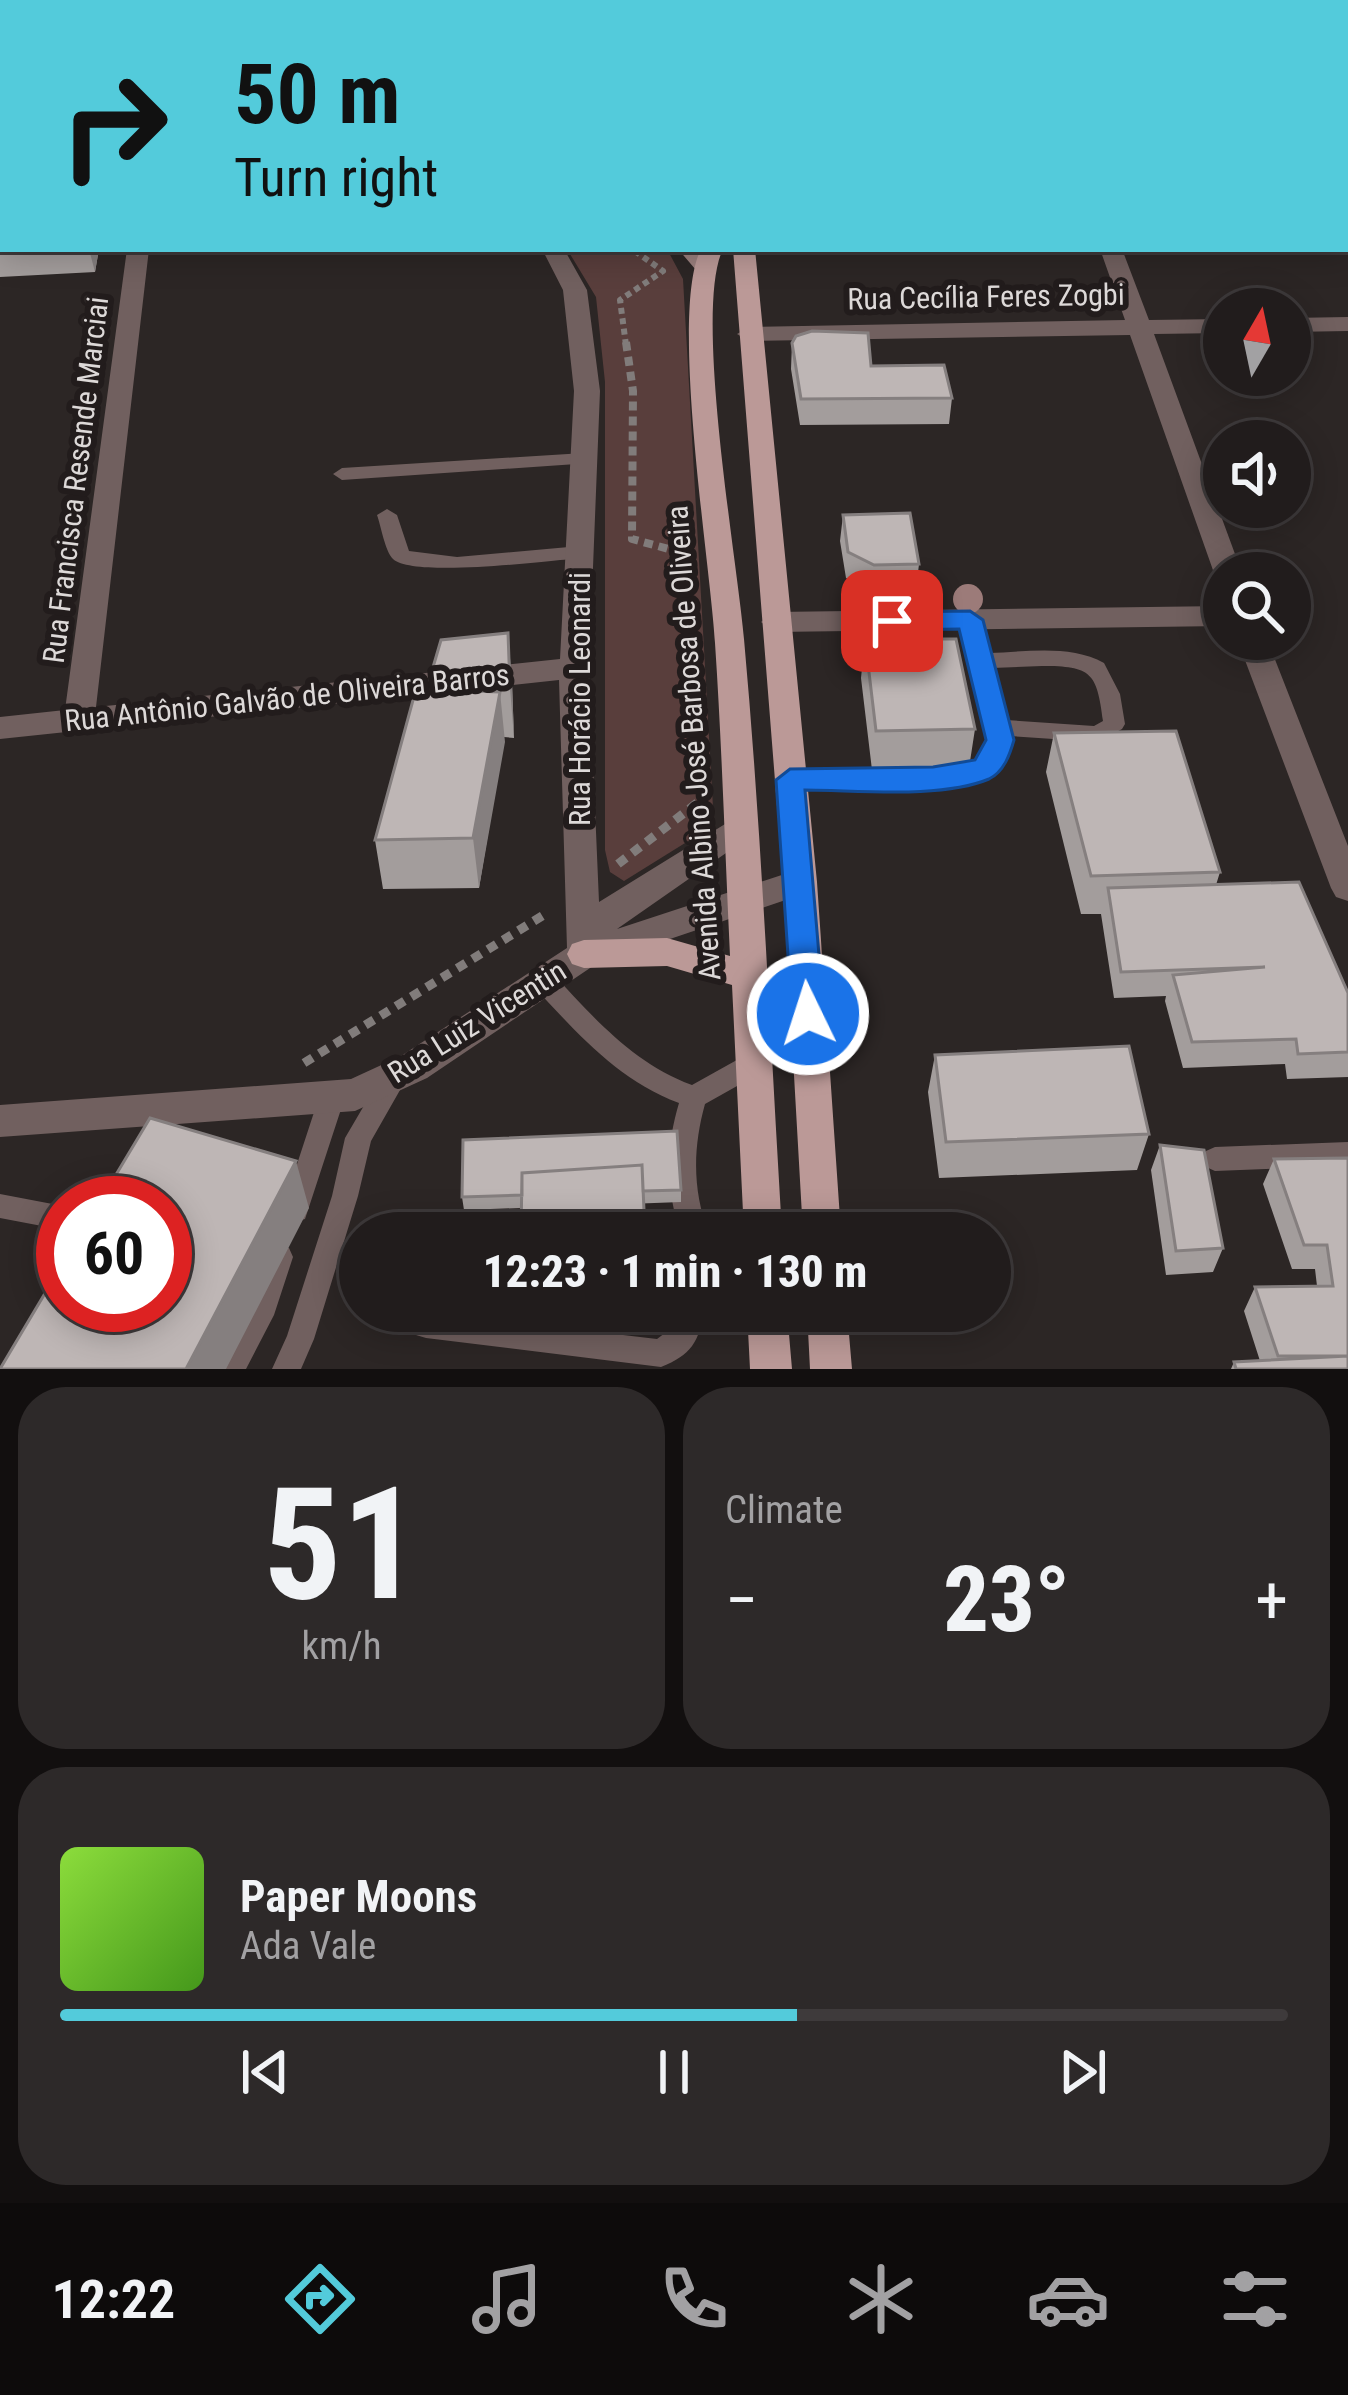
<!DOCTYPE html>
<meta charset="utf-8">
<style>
:root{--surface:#211c1c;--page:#2d2929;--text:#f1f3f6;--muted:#a2a1a3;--line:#3e3a3b;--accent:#53cbdb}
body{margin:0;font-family:"Roboto Condensed",sans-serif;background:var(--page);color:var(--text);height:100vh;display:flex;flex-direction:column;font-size:45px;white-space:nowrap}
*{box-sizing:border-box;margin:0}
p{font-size:39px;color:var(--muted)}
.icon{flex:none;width:66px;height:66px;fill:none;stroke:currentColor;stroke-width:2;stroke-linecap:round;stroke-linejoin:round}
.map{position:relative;height:1369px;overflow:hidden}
.panel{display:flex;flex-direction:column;gap:18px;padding:18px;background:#120f0f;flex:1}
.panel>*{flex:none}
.guide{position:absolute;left:0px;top:0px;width:1350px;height:252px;box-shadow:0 6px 30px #0003,0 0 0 3px var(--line);background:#53cbdb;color:#111;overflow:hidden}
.needle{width:78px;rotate:9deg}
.controls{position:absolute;left:1203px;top:288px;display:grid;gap:24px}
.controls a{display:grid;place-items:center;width:108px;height:108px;border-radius:50%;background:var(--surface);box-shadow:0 6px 30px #0003,0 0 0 3px var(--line);font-size:60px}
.speed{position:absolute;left:36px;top:1176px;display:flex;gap:24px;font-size:60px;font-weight:700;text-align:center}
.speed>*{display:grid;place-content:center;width:156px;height:156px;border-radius:50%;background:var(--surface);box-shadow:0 6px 30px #0003,0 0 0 3px var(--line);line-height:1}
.speed .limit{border:18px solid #d22;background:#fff;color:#111}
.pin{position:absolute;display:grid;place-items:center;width:102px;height:102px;color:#fff;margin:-51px;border-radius:24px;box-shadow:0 6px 18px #0006}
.me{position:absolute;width:132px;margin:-66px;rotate:356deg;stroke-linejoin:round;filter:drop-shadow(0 0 9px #0008)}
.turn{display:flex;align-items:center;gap:42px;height:252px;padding:0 36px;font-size:54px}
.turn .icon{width:156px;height:156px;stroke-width:2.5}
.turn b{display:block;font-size:84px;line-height:102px}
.big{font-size:90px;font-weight:800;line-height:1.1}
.panel .tile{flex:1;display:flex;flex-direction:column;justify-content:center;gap:18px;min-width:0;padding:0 42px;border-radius:48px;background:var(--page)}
.panel .dial{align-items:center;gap:0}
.dial b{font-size:156px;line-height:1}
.song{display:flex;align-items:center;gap:36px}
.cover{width:144px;height:144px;border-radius:18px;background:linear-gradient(135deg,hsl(90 70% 55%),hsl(100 70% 35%))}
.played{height:12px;border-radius:6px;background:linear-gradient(90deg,var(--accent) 60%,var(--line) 60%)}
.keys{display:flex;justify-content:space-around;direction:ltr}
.heat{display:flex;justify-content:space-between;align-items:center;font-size:66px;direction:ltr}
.panel .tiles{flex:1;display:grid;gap:18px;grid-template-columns:1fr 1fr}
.tile:last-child{grid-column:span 2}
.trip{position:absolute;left:339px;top:1212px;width:672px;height:120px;border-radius:60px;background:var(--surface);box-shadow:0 6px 30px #0003,0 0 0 3px var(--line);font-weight:800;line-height:120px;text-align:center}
.dock{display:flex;height:192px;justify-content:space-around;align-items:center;background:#0d0b0b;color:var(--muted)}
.dock .icon{width:84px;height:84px}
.dock .current{color:var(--accent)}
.dock b{font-size:54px;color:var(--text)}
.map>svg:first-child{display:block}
.green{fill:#593e3c}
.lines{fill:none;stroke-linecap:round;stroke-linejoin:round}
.path-far2{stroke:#817c7b;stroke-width:6;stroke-dasharray:6 4.5;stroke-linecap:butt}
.path-far1{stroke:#817c7b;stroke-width:8;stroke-dasharray:9 6;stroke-linecap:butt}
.path{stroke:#817c7b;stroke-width:9;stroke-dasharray:10 8;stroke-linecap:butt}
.lane{fill:#71605f;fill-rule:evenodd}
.street{fill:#71605f;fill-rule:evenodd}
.secondary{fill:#9b807e;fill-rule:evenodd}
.primary{fill:#bb9997;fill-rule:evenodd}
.tree{fill:#9c7b79}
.wall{fill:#a39d9c}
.shaded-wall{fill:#857f7f}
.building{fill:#beb6b5;stroke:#857f7f;stroke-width:3}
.route{fill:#1a73e8;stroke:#114b97;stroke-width:3}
.labels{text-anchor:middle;stroke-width:12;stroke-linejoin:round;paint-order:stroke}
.street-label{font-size:30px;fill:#ddd9d8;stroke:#221c1c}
</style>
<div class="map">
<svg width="1348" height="1369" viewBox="0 0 1348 1369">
<rect width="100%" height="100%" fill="#2c2625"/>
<path class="green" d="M 567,249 L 667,249 L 683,279 L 714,825 L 624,881 L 610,872 L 605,850 L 605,382 L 596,297 Z"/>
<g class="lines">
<path class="path-far2" d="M 626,345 L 620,300 L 663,271 L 632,249"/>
<path class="path-far1" d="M 626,342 L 633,391 L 632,539 L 687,554"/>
<path class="path" d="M 618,864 L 701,800 L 701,793
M 304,1063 L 547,913"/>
<path class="lane" d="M 1347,187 L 1348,187 L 1348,197 L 1347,197 Z
M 584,453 L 593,459 L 591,463 L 342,480 L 333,474 L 342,468 Z
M 387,509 L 397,515 L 409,551 L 457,557 L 580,546 L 590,552 L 580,558 C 549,561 413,578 393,559 C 385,551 381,526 377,515 Z
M 970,613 L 980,620 L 989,653 C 1026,652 1070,644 1104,663 L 1120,694 L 1125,724 L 1122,729 L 1098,742 L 1010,736 L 1007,754 L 992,775 L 933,786 L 782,786 L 779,780 L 782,774 L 790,772 L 933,770 L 977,762 L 986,751 L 989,739 L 960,620 ZM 1042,666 C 1091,666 1097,672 1103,721 L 1094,726 L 1006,720 L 992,668 Z
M 544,971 L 553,974 C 594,1018 634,1064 692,1085 L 744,1056 L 753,1053 L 762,1056 L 766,1064 L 762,1072 L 705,1104 C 693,1147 692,1191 709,1233 L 681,1233 C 665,1190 666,1146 679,1103 C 618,1080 579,1035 535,988 L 532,981 L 535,974 Z
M 395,1065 L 404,1068 L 408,1076 L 371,1141 L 358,1196 L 314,1339 L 301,1369 L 272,1369 L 287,1336 L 332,1196 L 345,1138 L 386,1068 Z
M 332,1086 L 341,1089 L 345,1097 L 308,1210 L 305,1219 L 295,1222 L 285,1219 L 282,1210 L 319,1097 L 323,1089 Z
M 1348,1142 L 1348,1166 L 1215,1171 L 1206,1167 L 1202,1159 L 1206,1151 L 1215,1147 Z
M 0,1194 L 63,1206 L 63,1230 L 0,1218 Z
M 279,1244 L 289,1248 L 293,1257 L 274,1315 L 246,1369 L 217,1369 L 248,1310 L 269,1248 Z
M 676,1311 L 704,1311 C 699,1342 691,1355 661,1367 L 426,1338 L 416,1335 L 412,1325 L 416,1315 L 426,1312 L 657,1339 L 673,1327 Z"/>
<path class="street" d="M 0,0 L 15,0 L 3,6 Z
M 548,0 L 566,0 L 567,3 L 549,3 Z
M 1007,0 L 1025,0 L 1026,3 L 1008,3 Z
M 1315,0 L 1333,0 L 1335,3 L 1317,3 Z
M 1347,30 L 1348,30 L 1348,43 L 1347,43 Z
M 0,199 L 3,199 L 3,213 L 0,213 Z
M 127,249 L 149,249 L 96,707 L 560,659 L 574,391 L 563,290 L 542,249 L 564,249 L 587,290 L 600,391 L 589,668 L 599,902 L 738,816 L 749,819 L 754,828 L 749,837 L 617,929 L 800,869 L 812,873 L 817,882 L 812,891 L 596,964 L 427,1078 L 355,1111 L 0,1137 L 0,1105 L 351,1079 L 401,1056 L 567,948 L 559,680 L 0,739 L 0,717 L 65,710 Z
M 1100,249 L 1122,249 L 1149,320 L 1224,319 L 1224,333 L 1154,334 L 1242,573 L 1224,573 L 1224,581 L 1214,573 L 1130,335 L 749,341 L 737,334 L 749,327 L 1125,320 Z
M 1348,317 L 1348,331 L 1290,332 L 1290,318 Z
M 1224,606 L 1224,626 L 775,632 L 761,622 L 775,612 Z
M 1237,639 L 1267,639 L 1348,846 L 1348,901 L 1336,897 L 1331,888 Z"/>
<path class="secondary" d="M 335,0 L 356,0 L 358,3 L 337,3 Z
M 678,249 L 702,249 L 716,265 L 712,270 L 696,270 Z"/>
<path class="primary" d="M 719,0 L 737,0 L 737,3 L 719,3 Z
M 701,249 L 723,249 C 693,310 737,559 744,639 C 762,837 770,1035 782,1233 L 744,1233 L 732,985 L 667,966 L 584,968 L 572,964 L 567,954 L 572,944 L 584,940 L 667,938 L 730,956 C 725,852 722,747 715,643 C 710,560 669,312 701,249 Z
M 733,249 L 755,249 L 817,882 L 841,1233 L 803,1233 L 783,882 Z
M 747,1311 L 787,1311 L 792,1369 L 750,1369 Z
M 807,1311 L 847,1311 L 852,1369 L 810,1369 Z"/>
</g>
<circle class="tree" cx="968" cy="599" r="15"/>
<path class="wall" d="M 0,217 L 3,249 L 99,249 L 95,272 L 0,277 Z
M 792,343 L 871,366 L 952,398 L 949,424 L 800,425 L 791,369 Z
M 843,515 L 919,564 L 916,590 L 872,592 L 846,578 L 840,541 Z
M 865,639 L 975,729 L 969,768 L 872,770 L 861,678 Z
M 429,681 L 512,683 L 514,738 L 504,737 L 479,888 L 383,889 L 375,840 L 430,690 Z
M 1054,733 L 1220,872 L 1216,885 L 1348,993 L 1348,1077 L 1287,1079 L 1285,1064 L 1183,1068 L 1165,1001 L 1166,996 L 1114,998 L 1101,914 L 1081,914 L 1046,772 Z
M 935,1055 L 1149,1134 L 1137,1170 L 939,1178 L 928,1092 Z
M 1160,1145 L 1223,1248 L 1213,1272 L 1166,1275 L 1151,1170 Z
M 1348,1158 L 1348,1369 L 1231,1369 L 1234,1362 L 1260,1361 L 1244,1311 L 1255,1287 L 1317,1286 L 1315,1269 L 1292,1269 L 1263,1184 L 1274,1159 Z
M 681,1190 L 681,1202 L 464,1210 L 462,1197 Z"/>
<path class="shaded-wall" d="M 89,249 L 99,249 L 95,272 Z
M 508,633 L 512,683 L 514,738 L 510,688 Z
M 500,692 L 505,742 L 479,888 L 473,838 Z
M 296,1161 L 309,1208 L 226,1369 L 186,1369 Z"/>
<path class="building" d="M 0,217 L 3,217 L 3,249 L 51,249 L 0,252 Z
M 812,331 L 868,333 L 871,366 L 944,365 L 952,398 L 801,399 L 792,343 L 796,336 Z
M 910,513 L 919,564 L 874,565 L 848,552 L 843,515 Z
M 508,633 L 510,688 L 429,681 L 441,640 Z
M 865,639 L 956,639 L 975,729 L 876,731 Z
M 416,689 L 500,692 L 473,838 L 375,840 Z
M 1176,731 L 1220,872 L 1091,876 L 1054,733 Z
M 1299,882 L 1348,993 L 1348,1052 L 1298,1054 L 1296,1039 L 1192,1042 L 1173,975 L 1265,967 L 1121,972 L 1108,888 Z
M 1129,1046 L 1149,1134 L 946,1142 L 935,1055 Z
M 150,1118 L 296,1161 L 186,1369 L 0,1369 L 63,1263 L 63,1305 L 165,1305 L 165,1203 L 99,1203 Z
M 677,1131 L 681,1190 L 643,1191 L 642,1165 L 522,1173 L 522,1195 L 462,1197 L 463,1140 Z
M 1160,1145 L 1204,1150 L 1223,1248 L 1176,1251 Z
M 1348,1158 L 1348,1356 L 1278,1356 L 1255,1287 L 1333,1286 L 1327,1245 L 1304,1245 L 1274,1159 Z
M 642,1165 L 645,1233 L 521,1233 L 522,1173 Z
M 1348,1356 L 1348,1369 L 1236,1369 L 1234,1362 Z"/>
<path class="route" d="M 970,611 L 983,620 L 1014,740 C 1010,754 1004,772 989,779 C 941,799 857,790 805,790 L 824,1014 L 819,1023 L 808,1027 L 797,1023 L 792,1014 L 776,780 L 790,769 L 933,767 L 975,760 L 986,740 L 959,629 L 892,630 L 879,621 L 892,612 Z"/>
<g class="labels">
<g class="street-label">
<text transform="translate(986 297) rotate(-1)" y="10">Rua Cecília Feres Zogbi</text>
<text transform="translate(76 480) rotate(-83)" y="10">Rua Francisca Resende Marciai</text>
<text transform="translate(287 698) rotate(-6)" y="10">Rua Antônio Galvão de Oliveira Barros</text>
<text transform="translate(580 699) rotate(-90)" y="10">Rua Horácio Leonardi</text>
<text transform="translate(694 743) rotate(-94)" y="10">Avenida Albino José Barbosa de Oliveira</text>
<text transform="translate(477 1022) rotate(-32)" y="10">Rua Luiz Vicentin</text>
</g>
</g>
</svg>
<div class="controls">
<a><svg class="needle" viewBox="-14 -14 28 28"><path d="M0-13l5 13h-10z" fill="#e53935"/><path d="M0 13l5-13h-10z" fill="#a2a1a3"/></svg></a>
<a><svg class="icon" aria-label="sound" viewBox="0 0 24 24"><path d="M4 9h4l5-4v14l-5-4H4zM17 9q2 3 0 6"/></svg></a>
<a><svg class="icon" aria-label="search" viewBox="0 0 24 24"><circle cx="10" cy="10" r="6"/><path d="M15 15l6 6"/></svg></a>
</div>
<div class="speed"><div class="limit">60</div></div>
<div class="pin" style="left:892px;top:621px;background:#d93025"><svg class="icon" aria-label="arrive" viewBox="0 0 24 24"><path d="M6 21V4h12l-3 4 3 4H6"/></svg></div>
<svg class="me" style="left:808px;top:1014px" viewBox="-20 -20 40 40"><circle r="17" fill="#1a73e8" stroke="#fff" stroke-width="3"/><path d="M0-11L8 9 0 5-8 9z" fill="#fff"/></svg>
<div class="trip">12:23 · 1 min · 130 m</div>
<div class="guide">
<div class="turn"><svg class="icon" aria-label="right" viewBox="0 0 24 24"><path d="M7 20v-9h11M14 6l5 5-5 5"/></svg><div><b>50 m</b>Turn right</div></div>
</div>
</div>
<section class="panel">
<div class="tiles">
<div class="tile dial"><b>51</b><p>km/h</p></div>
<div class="tile"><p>Climate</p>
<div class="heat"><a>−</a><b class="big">23°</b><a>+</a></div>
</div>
<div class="tile">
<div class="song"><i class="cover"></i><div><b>Paper Moons</b><p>Ada Vale</p></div></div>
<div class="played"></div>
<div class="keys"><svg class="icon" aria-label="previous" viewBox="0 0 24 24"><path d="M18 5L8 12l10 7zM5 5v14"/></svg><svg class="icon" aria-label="pause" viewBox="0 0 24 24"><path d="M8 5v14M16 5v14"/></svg><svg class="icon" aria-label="next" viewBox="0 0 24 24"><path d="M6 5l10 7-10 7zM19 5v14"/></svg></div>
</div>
</div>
</section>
<nav class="dock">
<b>12:22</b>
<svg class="icon current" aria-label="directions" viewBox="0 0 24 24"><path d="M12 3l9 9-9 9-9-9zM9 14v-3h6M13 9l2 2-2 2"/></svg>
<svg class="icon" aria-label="music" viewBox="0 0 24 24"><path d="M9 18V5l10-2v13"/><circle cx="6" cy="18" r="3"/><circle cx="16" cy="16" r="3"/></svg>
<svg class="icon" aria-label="phone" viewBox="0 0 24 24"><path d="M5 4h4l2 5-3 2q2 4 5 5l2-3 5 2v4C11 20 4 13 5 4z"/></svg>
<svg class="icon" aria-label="climate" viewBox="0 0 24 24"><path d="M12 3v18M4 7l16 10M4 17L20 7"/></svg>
<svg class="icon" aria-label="car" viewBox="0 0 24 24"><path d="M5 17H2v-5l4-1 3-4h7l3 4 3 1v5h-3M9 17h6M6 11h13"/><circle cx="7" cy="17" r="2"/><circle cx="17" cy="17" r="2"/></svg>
<svg class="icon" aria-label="filters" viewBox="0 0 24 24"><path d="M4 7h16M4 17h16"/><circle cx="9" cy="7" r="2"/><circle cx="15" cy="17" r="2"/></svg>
</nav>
